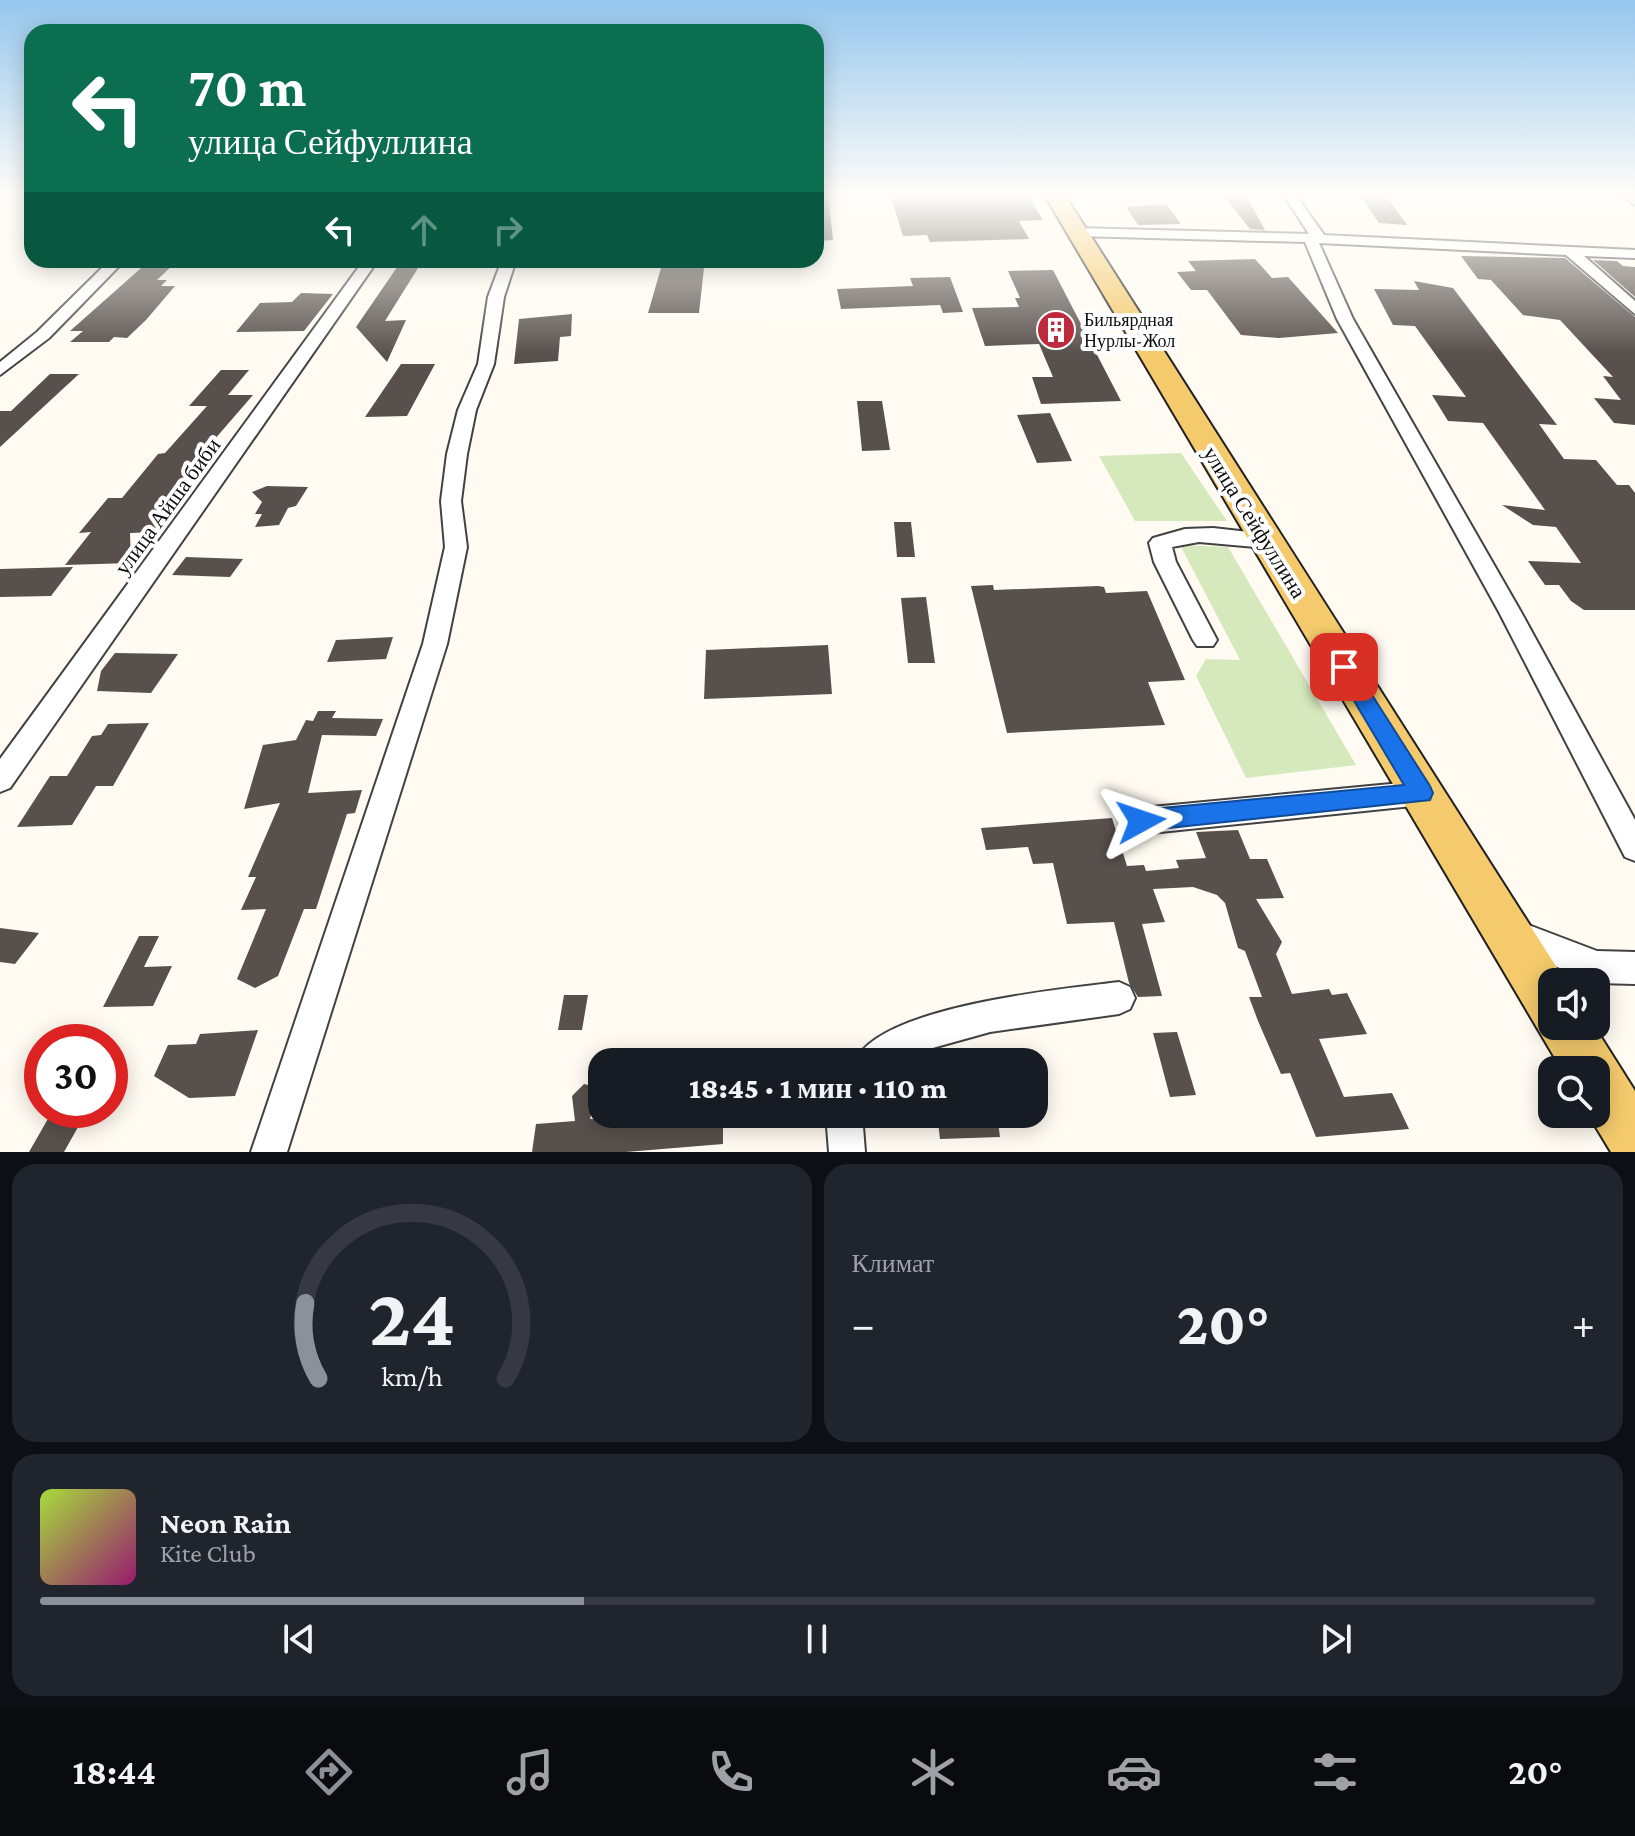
<!DOCTYPE html>
<html lang="ru">
<meta charset="utf-8">
<style>
:root{--surface:#171b24;--page:#20242c;--text:#f1f3f6;--muted:#9ea1a6;--line:#363941;--accent:#8c9099}
body{margin:0;font-family:"Crimson Pro",serif;background:var(--page);color:var(--text);height:100vh;display:flex;flex-direction:column;font-size:30px;white-space:nowrap}
*{box-sizing:border-box;margin:0}
p{font-size:26px;color:var(--muted)}
.icon{flex:none;width:44px;height:44px;fill:none;stroke:currentColor;stroke-width:2;stroke-linecap:round;stroke-linejoin:round}
.map{position:relative;height:1152px;overflow:hidden}
.panel{display:flex;flex-direction:column;gap:12px;padding:12px;background:#0d0f14;flex:1}
.panel>*{flex:none}
.banner{position:absolute;left:24px;top:24px;width:800px;height:244px;border-radius:24px;box-shadow:0 4px 20px #0003;background:#0b6e4f;color:#fff;overflow:hidden}
.tools{position:absolute;left:1538px;top:968px;display:grid;gap:16px}
.tools a{display:grid;place-items:center;width:72px;height:72px;border-radius:16px;background:var(--surface);box-shadow:0 4px 20px #0003;font-size:40px}
.speed{position:absolute;left:24px;top:1024px;display:flex;gap:16px;font-size:40px;font-weight:700;text-align:center}
.speed>*{display:grid;place-content:center;width:104px;height:104px;border-radius:50%;background:var(--surface);box-shadow:0 4px 20px #0003;line-height:1}
.speed .limit{border:12px solid #d22;background:#fff;color:#111}
.pin{position:absolute;display:grid;place-items:center;width:68px;height:68px;color:#fff;margin:-34px;border-radius:16px;box-shadow:0 4px 12px #0006}
.me{position:absolute;width:88px;margin:-44px;rotate:85deg;stroke-linejoin:round;filter:drop-shadow(0 0 6px #0008)}
.turn{display:flex;align-items:center;gap:28px;height:168px;padding:0 32px;font-size:36px}
.turn .icon{width:104px;height:104px;stroke-width:2.5}
.turn b{display:block;font-size:56px;line-height:68px}
.lanes{display:flex;align-items:center;height:76px;padding:0 32px;background:#0003;justify-content:center;gap:40px;direction:ltr}
.lanes .off{opacity:.35}
.big{font-size:60px;font-weight:800;line-height:1.1}
.panel .widget{flex:1;display:flex;flex-direction:column;justify-content:center;gap:12px;min-width:0;padding:0 28px;border-radius:24px;background:var(--page)}
.panel .dial{align-items:center;gap:0}
.dial svg{height:208px;overflow:visible;fill:none;stroke:var(--line);stroke-width:7;stroke-linecap:round;text-anchor:middle}
.dial text{fill:var(--text);stroke:none}
.song{display:flex;align-items:center;gap:24px}
.cover{width:96px;height:96px;border-radius:12px;background:linear-gradient(135deg,hsl(80 70% 55%),hsl(320 70% 35%))}
.played{height:8px;border-radius:4px;background:linear-gradient(90deg,var(--accent) 35%,var(--line) 35%)}
.keys{display:flex;justify-content:space-around;direction:ltr}
.heat{display:flex;justify-content:space-between;align-items:center;font-size:44px;direction:ltr}
.panel .tiles{flex:1;display:grid;gap:12px;grid-template-columns:1fr 1fr}
.widget:last-child{grid-column:span 2}
.trip{position:absolute;left:588px;top:1048px;width:460px;height:80px;border-radius:24px;background:var(--surface);box-shadow:0 4px 20px #0003;font-weight:800;line-height:80px;text-align:center}
.tabs{display:flex;height:128px;justify-content:space-around;align-items:center;background:#090b0e;color:var(--muted)}
.tabs .icon{width:56px;height:56px}
.tabs .current{color:var(--accent)}
.tabs b{font-size:36px;color:var(--text)}
.map>svg:first-child{display:block}
.green{fill:#d6e9bc}
.building{fill:#58504c}
.lines{fill:none;stroke-linecap:round;stroke-linejoin:round}
.street-casing{stroke:#424242;stroke-width:4}
.primary-casing{stroke:#202020;stroke-width:4}
.street{fill:#fff;fill-rule:evenodd}
.primary{fill:#f4ca6c;fill-rule:evenodd}
.route{fill:#1a73e8;stroke:#114b97;stroke-width:2}
.labels{text-anchor:middle;stroke-width:8;stroke-linejoin:round;paint-order:stroke}
.far-poi-label{font-size:18px;fill:#0f0f0f;stroke:#fff;text-anchor:start}
.street-label{font-size:22px;fill:#0f0f0f;stroke:#fff}
</style>
<div class="map">
<svg width="1635" height="1152" viewBox="0 0 1635 1152">
<rect width="100%" height="100%" fill="#fffbf2"/>
<path class="green" d="M 1181,453 L 1227,521 L 1135,521 L 1099,456 Z
M 1180,545 L 1228,547 L 1356,765 L 1246,778 L 1196,676 L 1206,659 L 1240,660 Z"/>
<path class="building" d="M 816,194 L 828,194 L 833,240 L 816,241 Z
M 890,194 L 1027,194 L 1043,220 L 1019,221 L 1029,239 L 930,242 L 927,235 L 903,236 Z
M 1359,194 L 1385,194 L 1407,225 L 1379,223 Z
M 1224,196 L 1247,197 L 1265,230 L 1250,229 Z
M 1166,204 L 1181,224 L 1138,225 L 1126,207 Z
M 1461,256 L 1565,258 L 1635,317 L 1635,425 L 1614,423 L 1594,398 L 1621,400 L 1603,376 L 1613,377 L 1560,320 L 1523,315 L 1491,280 L 1478,279 Z
M 1255,259 L 1272,278 L 1288,277 L 1338,333 L 1279,338 L 1241,335 L 1207,290 L 1191,290 L 1177,272 L 1196,271 L 1188,261 Z
M 402,260 L 423,260 L 385,321 L 406,320 L 387,362 L 356,327 Z
M 1593,260 L 1617,261 L 1623,266 L 1635,267 L 1635,297 Z
M 149,261 L 177,261 L 157,280 L 167,280 L 161,286 L 175,286 L 146,320 L 127,338 L 114,337 L 109,342 L 70,342 L 83,331 L 70,331 Z
M 661,268 L 704,268 L 699,313 L 648,313 Z
M 1053,270 L 1121,401 L 1041,404 L 1032,377 L 1053,377 L 1039,344 L 985,346 L 972,308 L 1019,307 L 1015,298 L 1020,298 L 1008,271 Z
M 950,277 L 963,312 L 943,313 L 940,305 L 841,309 L 837,289 L 913,286 L 910,278 Z
M 1414,281 L 1453,288 L 1557,425 L 1539,424 L 1564,459 L 1596,460 L 1617,485 L 1629,485 L 1635,493 L 1635,610 L 1584,610 L 1571,601 L 1559,585 L 1545,585 L 1528,561 L 1581,563 L 1556,527 L 1533,525 L 1502,505 L 1545,510 L 1483,423 L 1448,421 L 1432,395 L 1466,397 L 1415,326 L 1393,325 L 1374,289 L 1419,290 Z
M 301,293 L 333,294 L 304,331 L 236,332 L 260,303 L 292,302 Z
M 572,314 L 571,336 L 560,337 L 558,361 L 514,364 L 519,319 Z
M 401,364 L 435,364 L 407,416 L 365,417 Z
M 221,370 L 249,370 L 228,395 L 253,395 L 201,455 L 207,455 L 191,476 L 196,476 L 154,532 L 130,533 L 131,563 L 65,565 L 91,532 L 79,533 L 108,498 L 122,498 L 158,454 L 165,453 L 207,406 L 189,406 Z
M 50,374 L 79,374 L 0,447 L 0,411 L 11,411 Z
M 857,401 L 882,401 L 890,450 L 862,451 Z
M 1050,413 L 1072,461 L 1037,463 L 1017,415 Z
M 267,486 L 308,487 L 296,506 L 288,508 L 279,525 L 255,527 L 262,514 L 255,514 L 262,502 L 252,492 Z
M 894,522 L 911,522 L 915,557 L 897,557 Z
M 186,557 L 243,559 L 230,577 L 172,575 Z
M 73,567 L 51,596 L 0,597 L 0,569 Z
M 993,585 L 994,590 L 1098,586 L 1104,587 L 1106,593 L 1147,591 L 1185,680 L 1148,682 L 1165,725 L 1007,733 L 971,586 Z
M 926,597 L 935,663 L 908,663 L 901,598 Z
M 393,637 L 386,659 L 327,662 L 336,640 Z
M 828,645 L 832,694 L 704,699 L 706,650 Z
M 115,653 L 178,654 L 151,693 L 97,691 L 101,671 Z
M 318,711 L 336,711 L 332,718 L 383,719 L 376,736 L 322,735 L 308,793 L 362,790 L 355,813 L 347,814 L 316,909 L 304,909 L 278,976 L 255,988 L 237,979 L 266,909 L 241,910 L 256,877 L 248,877 L 280,803 L 244,809 L 263,745 L 296,740 L 306,720 L 313,721 Z
M 149,723 L 113,786 L 96,786 L 72,825 L 17,827 L 50,776 L 67,776 L 92,736 L 101,735 L 108,724 Z
M 1112,818 L 1127,866 L 1144,865 L 1146,871 L 1179,868 L 1176,860 L 1206,858 L 1196,832 L 1238,830 L 1250,859 L 1267,859 L 1284,898 L 1256,899 L 1282,942 L 1276,954 L 1292,994 L 1329,989 L 1332,995 L 1347,993 L 1367,1034 L 1319,1039 L 1344,1097 L 1392,1093 L 1409,1129 L 1316,1137 L 1290,1073 L 1281,1074 L 1258,1021 L 1249,997 L 1262,997 L 1245,951 L 1238,948 L 1225,903 L 1217,895 L 1193,887 L 1153,889 L 1165,922 L 1142,924 L 1162,996 L 1138,997 L 1129,983 L 1114,922 L 1067,924 L 1053,863 L 1033,864 L 1028,847 L 986,850 L 981,828 Z
M 0,928 L 39,933 L 15,964 L 0,962 Z
M 139,936 L 159,936 L 144,967 L 172,966 L 153,1006 L 103,1007 Z
M 564,995 L 588,995 L 582,1030 L 558,1030 Z
M 258,1030 L 235,1096 L 189,1098 L 154,1076 L 168,1045 L 196,1044 L 200,1034 Z
M 1177,1032 L 1196,1095 L 1170,1097 L 1153,1033 Z
M 584,1084 L 592,1086 L 596,1093 L 590,1119 L 723,1114 L 723,1144 L 626,1152 L 532,1152 L 536,1124 L 575,1121 L 572,1096 Z
M 53,1110 L 80,1110 L 75,1120 L 82,1120 L 64,1152 L 29,1152 Z
M 937,1114 L 997,1114 L 1000,1137 L 940,1139 Z"/>
<g class="lines">
<defs>
<path id="street" d="M 1283,194 L 1295,194 L 1324,235 L 1635,250 L 1635,258 L 1584,256 L 1635,301 L 1635,314 L 1566,255 L 1319,243 L 1353,319 L 1521,612 L 1635,820 L 1635,861 L 1625,857 L 1499,612 L 1337,319 L 1305,242 L 1077,236 L 1070,232 L 1077,228 L 1309,234 Z
M 1620,194 L 1633,194 L 1635,205 Z
M 110,260 L 125,260 L 49,338 L 0,375 L 0,362 L 37,332 Z
M 364,260 L 378,260 L 10,788 L 0,792 L 0,759 Z
M 502,260 L 516,260 L 504,297 L 494,364 L 476,410 L 467,454 L 461,501 L 467,547 L 447,644 L 287,1152 L 251,1152 L 423,644 L 445,547 L 441,501 L 447,454 L 458,410 L 478,364 L 488,297 Z
M 1213,528 L 1267,534 L 1278,541 L 1267,548 L 1199,542 L 1172,547 L 1176,562 L 1217,640 L 1213,646 L 1197,646 L 1193,640 L 1154,562 L 1149,543 L 1153,538 L 1185,529 Z
M 1422,781 L 1432,785 L 1436,793 L 1432,801 L 1422,805 L 1141,834 L 1131,830 L 1127,821 L 1131,812 L 1141,808 Z
M 1518,921 L 1597,951 L 1635,952 L 1635,984 L 1597,983 L 1507,947 L 1503,936 L 1507,925 Z
M 1119,982 L 1130,987 L 1135,998 L 1130,1009 L 1119,1014 L 990,1032 L 929,1049 L 903,1062 L 855,1062 C 878,1006 1063,989 1119,982 Z
M 826,1114 L 862,1114 L 865,1152 L 829,1152 Z"/>
<path id="primary" d="M 1044,194 L 1064,194 L 1566,982 L 1552,982 L 1552,1026 L 1594,1026 L 1635,1091 L 1635,1152 L 1611,1152 L 1588,1114 L 1596,1114 L 1596,1070 L 1562,1070 Z"/>
</defs>
<use href="#street" class="street-casing"/>
<use href="#primary" class="primary-casing"/>
<use href="#street" class="street"/>
<use href="#primary" class="primary"/>
</g>
<linearGradient id="sky" x2="0" y2="1"><stop stop-color="#95c6ed"/><stop offset="0.55" stop-color="#fffdf9"/><stop offset="1" stop-color="#fffdf9" stop-opacity="0"/></linearGradient>
<rect width="1635" height="355" fill="url(#sky)"/>
<path class="route" d="M 1344,659 L 1351,662 L 1430,786 L 1433,793 L 1430,800 L 1141,831 L 1132,828 L 1129,821 L 1132,813 L 1141,810 L 1404,785 L 1334,667 Z"/>
<defs>
<symbol id="building-disc" viewBox="-11 -11 22 22"><circle r="9.5" fill="#bc2a3b" stroke="#fff"/><path d="M-4-6H4V6H1V3H-1V6H-4ZM-2.5-4.3h1.7v1.8h-1.7ZM.8-4.3h1.7v1.8H.8ZM-2.5-1h1.7V.8h-1.7ZM.8-1h1.7V.8H.8Z" fill="#fff"/></symbol>
</defs>
<g fill-rule="evenodd">
<use href="#building-disc" x="1034" y="308" width="44" height="44"/>
</g>
<g class="labels">
<g class="far-poi-label">
<text x="1084" y="326">Бильярдная<tspan x="1084" dy="21">Нурлы-Жол</tspan></text>
</g>
<g class="street-label">
<text transform="translate(167 506) rotate(-54)" y="8">улица Айша биби</text>
<text transform="translate(1255 522) rotate(58)" y="8">улица Сейфуллина</text>
</g>
</g>
</svg>
<div class="tools">
<a><svg class="icon" aria-label="sound" viewBox="0 0 24 24"><path d="M4 9h4l5-4v14l-5-4H4zM17 9q2 3 0 6"/></svg></a>
<a><svg class="icon" aria-label="search" viewBox="0 0 24 24"><circle cx="10" cy="10" r="6"/><path d="M15 15l6 6"/></svg></a>
</div>
<div class="speed"><div class="limit">30</div></div>
<div class="pin" style="left:1344px;top:667px;background:#d93025"><svg class="icon" aria-label="arrive" viewBox="0 0 24 24"><path d="M6 21V4h12l-3 4 3 4H6"/></svg></div>
<svg class="me" style="left:1141px;top:821px" viewBox="-20 -20 40 40"><path d="M0-17L14 15 0 8-14 15z" fill="#1a73e8" stroke="#fff" stroke-width="4"/></svg>
<div class="trip">18:45 · 1 мин · 110 m</div>
<div class="banner">
<div class="turn"><svg class="icon" aria-label="left" viewBox="0 0 24 24"><path d="M17 20v-9H6M10 6l-5 5 5 5"/></svg><div><b>70 m</b>улица Сейфуллина</div></div>
<div class="lanes"><svg class="icon" aria-label="left" viewBox="0 0 24 24"><path d="M17 20v-9H6M10 6l-5 5 5 5"/></svg><svg class="icon off" aria-label="ahead" viewBox="0 0 24 24"><path d="M12 20V5M6 11l6-6 6 6"/></svg><svg class="icon off" aria-label="right" viewBox="0 0 24 24"><path d="M7 20v-9h11M14 6l5 5-5 5"/></svg></div>
</div>
</div>
<section class="panel">
<div class="tiles">
<div class="widget dial"><svg viewBox="0 0 100 80">
<path d="M14 69A42 42 0 1 1 86 69"/>
<path d="M14 69A42 42 0 0 1 9 40" stroke="#8c9099"/>
<text x="50" y="56" font-size="32" font-weight="700">24</text>
<text x="50" y="72" font-size="11">km/h</text>
</svg></div>
<div class="widget"><p>Климат</p>
<div class="heat"><a>−</a><b class="big">20°</b><a>+</a></div>
</div>
<div class="widget">
<div class="song"><i class="cover"></i><div><b>Neon Rain</b><p>Kite Club</p></div></div>
<div class="played"></div>
<div class="keys"><svg class="icon" aria-label="previous" viewBox="0 0 24 24"><path d="M18 5L8 12l10 7zM5 5v14"/></svg><svg class="icon" aria-label="pause" viewBox="0 0 24 24"><path d="M8 5v14M16 5v14"/></svg><svg class="icon" aria-label="next" viewBox="0 0 24 24"><path d="M6 5l10 7-10 7zM19 5v14"/></svg></div>
</div>
</div>
</section>
<nav class="tabs">
<b>18:44</b>
<svg class="icon current" aria-label="directions" viewBox="0 0 24 24"><path d="M12 3l9 9-9 9-9-9zM9 14v-3h6M13 9l2 2-2 2"/></svg>
<svg class="icon" aria-label="music" viewBox="0 0 24 24"><path d="M9 18V5l10-2v13"/><circle cx="6" cy="18" r="3"/><circle cx="16" cy="16" r="3"/></svg>
<svg class="icon" aria-label="phone" viewBox="0 0 24 24"><path d="M5 4h4l2 5-3 2q2 4 5 5l2-3 5 2v4C11 20 4 13 5 4z"/></svg>
<svg class="icon" aria-label="climate" viewBox="0 0 24 24"><path d="M12 3v18M4 7l16 10M4 17L20 7"/></svg>
<svg class="icon" aria-label="car" viewBox="0 0 24 24"><path d="M5 17H2v-5l4-1 3-4h7l3 4 3 1v5h-3M9 17h6M6 11h13"/><circle cx="7" cy="17" r="2"/><circle cx="17" cy="17" r="2"/></svg>
<svg class="icon" aria-label="filters" viewBox="0 0 24 24"><path d="M4 7h16M4 17h16"/><circle cx="9" cy="7" r="2"/><circle cx="15" cy="17" r="2"/></svg>
<b>20°</b>
</nav>
